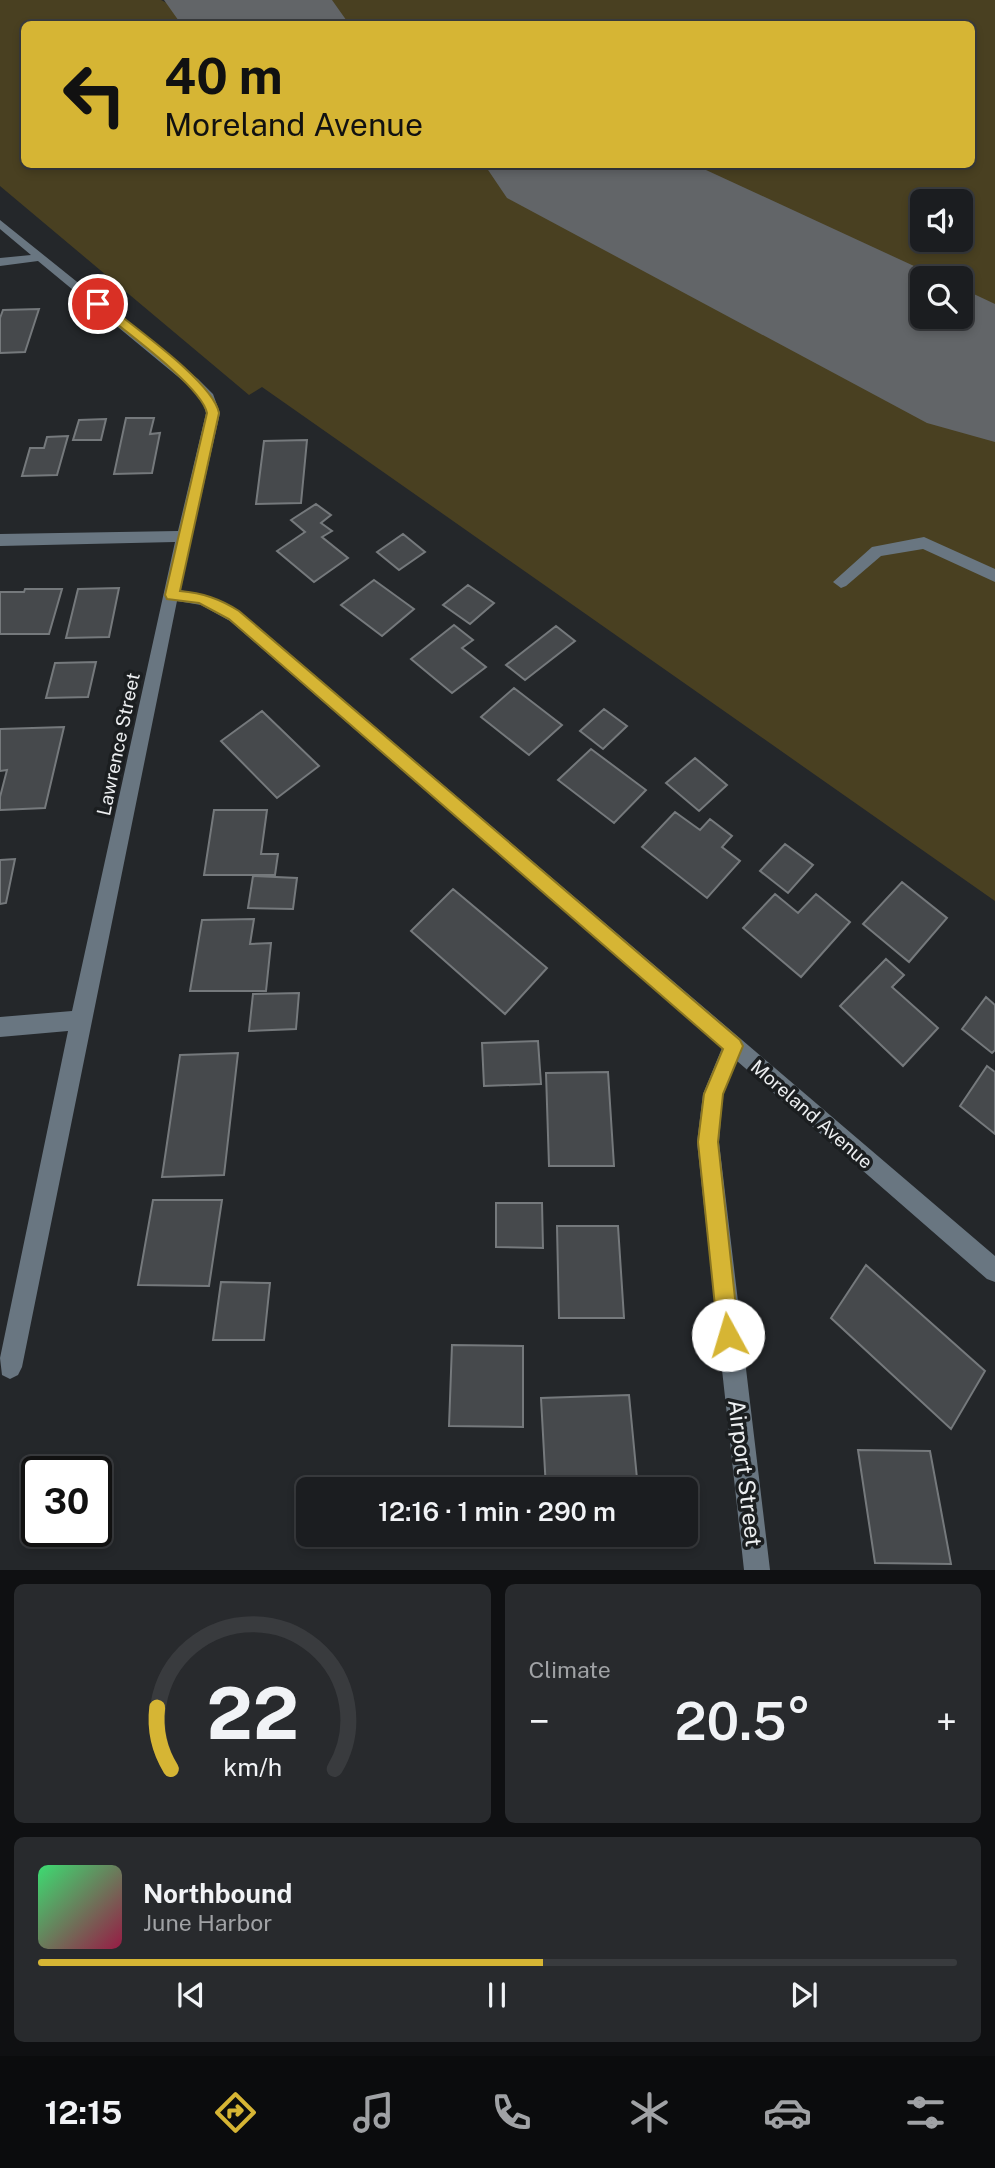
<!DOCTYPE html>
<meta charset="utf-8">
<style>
:root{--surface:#1b1d20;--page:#282a2d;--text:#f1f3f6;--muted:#a0a2a5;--line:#393b3e;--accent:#d6b534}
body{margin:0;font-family:"Public Sans",sans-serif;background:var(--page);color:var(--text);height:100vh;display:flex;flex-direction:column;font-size:26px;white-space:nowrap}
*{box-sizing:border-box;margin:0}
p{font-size:23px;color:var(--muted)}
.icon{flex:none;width:38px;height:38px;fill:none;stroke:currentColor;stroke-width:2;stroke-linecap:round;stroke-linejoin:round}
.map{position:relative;height:1570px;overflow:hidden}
.details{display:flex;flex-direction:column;gap:14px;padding:14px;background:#0f1012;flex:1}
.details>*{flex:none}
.guide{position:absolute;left:21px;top:21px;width:954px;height:147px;border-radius:10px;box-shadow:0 4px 10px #0003,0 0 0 2px var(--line);background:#d6b534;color:#111;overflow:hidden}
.controls{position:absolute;left:910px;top:189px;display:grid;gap:14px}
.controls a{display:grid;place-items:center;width:63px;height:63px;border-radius:10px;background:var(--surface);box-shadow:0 4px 10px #0003,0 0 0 2px var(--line);font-size:35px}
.speed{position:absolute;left:21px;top:1456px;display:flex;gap:14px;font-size:35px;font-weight:700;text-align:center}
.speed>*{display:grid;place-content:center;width:91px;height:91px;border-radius:50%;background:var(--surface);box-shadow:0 4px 10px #0003,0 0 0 2px var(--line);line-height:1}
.speed .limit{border:4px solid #111;border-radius:10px;background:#fff;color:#111}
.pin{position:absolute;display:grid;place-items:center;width:60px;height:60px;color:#fff;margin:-30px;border:4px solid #fff;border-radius:50%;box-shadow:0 2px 7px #0007}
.me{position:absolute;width:77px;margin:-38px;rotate:354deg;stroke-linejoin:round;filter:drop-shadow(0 0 5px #0008)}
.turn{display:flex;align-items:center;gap:24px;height:147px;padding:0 28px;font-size:32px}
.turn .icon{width:91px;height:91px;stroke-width:2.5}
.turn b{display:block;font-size:49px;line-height:60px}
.big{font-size:52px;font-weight:600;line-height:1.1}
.details .card{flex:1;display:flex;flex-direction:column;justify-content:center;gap:10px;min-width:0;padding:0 24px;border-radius:10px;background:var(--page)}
.details .dial{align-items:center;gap:0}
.dial svg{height:182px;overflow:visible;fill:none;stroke:var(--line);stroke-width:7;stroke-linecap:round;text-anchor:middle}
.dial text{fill:var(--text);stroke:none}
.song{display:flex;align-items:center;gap:21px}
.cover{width:84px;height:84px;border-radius:10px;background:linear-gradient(135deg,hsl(140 70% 55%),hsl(340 70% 35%))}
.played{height:7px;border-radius:4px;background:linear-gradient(90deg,var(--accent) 55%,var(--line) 55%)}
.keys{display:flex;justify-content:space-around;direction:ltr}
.heat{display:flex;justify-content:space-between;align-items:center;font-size:38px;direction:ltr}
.details .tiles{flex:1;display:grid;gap:14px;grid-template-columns:1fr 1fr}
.card:last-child{grid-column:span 2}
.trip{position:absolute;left:296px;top:1477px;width:402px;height:70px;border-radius:10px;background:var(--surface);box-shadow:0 4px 10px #0003,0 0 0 2px var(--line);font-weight:600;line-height:70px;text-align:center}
.tabs{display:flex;height:112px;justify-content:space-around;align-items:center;background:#0b0c0d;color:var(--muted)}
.tabs .icon{width:49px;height:49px}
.tabs .selected{color:var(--accent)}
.tabs b{font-size:32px;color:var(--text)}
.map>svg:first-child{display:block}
.green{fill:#494021;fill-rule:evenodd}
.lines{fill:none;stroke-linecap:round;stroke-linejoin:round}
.runway{fill:#626568;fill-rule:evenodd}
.building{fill:#46494c;stroke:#75797c;stroke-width:2}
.minor{fill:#697681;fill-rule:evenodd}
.route{fill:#d6b534;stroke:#8b7622;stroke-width:2}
.labels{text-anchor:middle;stroke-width:7;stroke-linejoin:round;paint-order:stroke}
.street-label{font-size:19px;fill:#eceef0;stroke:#1b1e20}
.near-street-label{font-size:23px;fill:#eceef0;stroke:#1b1e20}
</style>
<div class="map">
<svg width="995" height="1570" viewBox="0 0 995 1570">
<rect width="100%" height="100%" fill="#24272a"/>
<path class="green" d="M 0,0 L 161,0 L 208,24 L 24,24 L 24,164 L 480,165 L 995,430 L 995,901 L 262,387 L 249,395 L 0,186 Z
M 289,0 L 995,0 L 995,342 L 944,317 L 961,317 L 961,278 L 922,278 L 922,306 L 629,165 L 971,164 L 971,24 L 339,24 ZM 922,201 L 961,201 L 961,240 L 922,240 Z"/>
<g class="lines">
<path class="runway" d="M 164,0 L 332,0 L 349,24 L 181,24 Z
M 484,164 L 693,164 L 940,278 L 922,278 L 922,317 L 961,317 L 961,288 L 995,304 L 995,442 L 927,423 L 507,198 Z"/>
</g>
<path class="building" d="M 39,309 L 25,352 L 0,353 L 0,318 L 3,310 Z
M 126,418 L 154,418 L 150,434 L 160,433 L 152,473 L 114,474 Z
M 106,419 L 101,440 L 73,440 L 79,420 Z
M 68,436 L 57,475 L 22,476 L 30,448 L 44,448 L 47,437 Z
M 307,440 L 301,503 L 256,504 L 264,441 Z
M 316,504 L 331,515 L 321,523 L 332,531 L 322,537 L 348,558 L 314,582 L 277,551 L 305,532 L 291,520 Z
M 403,534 L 425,552 L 399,570 L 377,552 Z
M 374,580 L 414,609 L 382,636 L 341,605 Z
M 468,585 L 494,603 L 470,624 L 443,605 Z
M 119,588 L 109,637 L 66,638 L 78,589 Z
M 25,589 L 62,589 L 49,634 L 0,634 L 0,592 L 24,592 Z
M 454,625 L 473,640 L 462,648 L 486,667 L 452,693 L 411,659 Z
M 556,626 L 575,641 L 525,680 L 506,665 Z
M 96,662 L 88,697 L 46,698 L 55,663 Z
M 514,688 L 562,725 L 529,755 L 481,717 Z
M 604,709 L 627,726 L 603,749 L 580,731 Z
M 262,711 L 319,766 L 277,798 L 221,741 Z
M 64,727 L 45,808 L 0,810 L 0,797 L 7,770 L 0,771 L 0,729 Z
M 591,749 L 646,790 L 614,823 L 558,780 Z
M 695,758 L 727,785 L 699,811 L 666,783 Z
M 214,810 L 267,810 L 261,854 L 278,854 L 275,875 L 204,875 Z
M 675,812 L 700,830 L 710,819 L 732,836 L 722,847 L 740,861 L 707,898 L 642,847 Z
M 785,844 L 813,865 L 788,893 L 760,871 Z
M 15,859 L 6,903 L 0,904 L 0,860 Z
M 253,876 L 297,878 L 293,909 L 248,908 Z
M 902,882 L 947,918 L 909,962 L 863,924 Z
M 453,889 L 547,968 L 505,1014 L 411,931 Z
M 775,894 L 798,913 L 816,894 L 850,922 L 801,977 L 743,928 Z
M 254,919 L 250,944 L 271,943 L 266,991 L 190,991 L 202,920 Z
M 886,959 L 904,975 L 892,987 L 938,1028 L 903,1066 L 840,1006 Z
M 299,993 L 296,1029 L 249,1031 L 253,994 Z
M 986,997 L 995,1005 L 995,1050 L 992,1053 L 962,1029 Z
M 538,1041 L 541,1084 L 484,1086 L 482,1043 Z
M 238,1053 L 224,1175 L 162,1177 L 180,1055 Z
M 987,1066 L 995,1072 L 995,1134 L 960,1106 Z
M 608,1072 L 614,1166 L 549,1166 L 546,1073 Z
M 153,1200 L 222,1200 L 209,1286 L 138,1285 Z
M 496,1203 L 542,1203 L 543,1248 L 496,1247 Z
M 557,1226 L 618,1226 L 624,1318 L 559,1318 Z
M 866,1265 L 985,1371 L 951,1429 L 831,1318 Z
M 221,1282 L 270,1283 L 264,1340 L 213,1340 Z
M 452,1345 L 523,1346 L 523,1427 L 449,1426 Z
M 629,1395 L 638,1489 L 546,1489 L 541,1398 Z
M 858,1450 L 930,1451 L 951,1564 L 875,1563 Z"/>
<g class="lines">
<path class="minor" d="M 0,220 L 198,379 L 213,394 L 220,413 L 180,590 L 211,597 L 242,613 L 995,1256 L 995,1282 L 987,1279 L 737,1061 L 723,1094 L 719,1142 L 770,1570 L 744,1570 L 697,1142 L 703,1094 L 722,1048 L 230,621 L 201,605 L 177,601 L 22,1367 L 18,1375 L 10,1379 L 2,1375 L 0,1358 L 68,1031 L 0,1037 L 0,1017 L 72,1011 L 175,542 L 0,546 L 0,534 L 178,531 L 206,413 L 202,399 L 188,385 L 38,261 L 0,266 L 0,258 L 31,255 L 0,229 Z
M 924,537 L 995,569 L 995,582 L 923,549 L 881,556 L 846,586 L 841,588 L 833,582 L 872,547 Z"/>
</g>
<path class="route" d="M 94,301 L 102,301 C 129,324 213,381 219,413 L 180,591 C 203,593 220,599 239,611 L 740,1040 L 743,1046 L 723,1094 L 718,1142 L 739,1335 L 736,1342 L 728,1346 L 721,1342 L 718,1335 L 698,1142 L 704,1094 L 723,1049 L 229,619 L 199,603 L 167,599 L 165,595 L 207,413 C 202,386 118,326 94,306 Z"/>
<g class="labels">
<g class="street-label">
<text transform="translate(118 744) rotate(-78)" y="7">Lawrence Street</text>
<text transform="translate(812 1114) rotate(41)" y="7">Moreland Avenue</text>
</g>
<g class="near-street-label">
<text transform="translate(745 1473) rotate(83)" y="8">Airport Street</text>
</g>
</g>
</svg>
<div class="controls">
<a><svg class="icon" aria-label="sound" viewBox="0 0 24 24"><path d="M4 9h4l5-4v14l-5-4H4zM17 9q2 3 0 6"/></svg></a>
<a><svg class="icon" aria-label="search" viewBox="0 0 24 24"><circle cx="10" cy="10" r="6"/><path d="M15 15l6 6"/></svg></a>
</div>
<div class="speed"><div class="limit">30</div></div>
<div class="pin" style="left:98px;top:304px;background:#d93025"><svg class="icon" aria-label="arrive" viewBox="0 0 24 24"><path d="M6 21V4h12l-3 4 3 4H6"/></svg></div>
<svg class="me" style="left:728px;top:1335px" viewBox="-20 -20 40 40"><circle r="19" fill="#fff"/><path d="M0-13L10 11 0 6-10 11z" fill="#d6b534"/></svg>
<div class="trip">12:16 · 1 min · 290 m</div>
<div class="guide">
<div class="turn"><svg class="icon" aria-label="left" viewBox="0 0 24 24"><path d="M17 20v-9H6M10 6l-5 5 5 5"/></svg><div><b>40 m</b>Moreland Avenue</div></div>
</div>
</div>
<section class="details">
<div class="tiles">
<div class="card dial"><svg viewBox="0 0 100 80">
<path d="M14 69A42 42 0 1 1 86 69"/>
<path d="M14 69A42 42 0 0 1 8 42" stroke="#d6b534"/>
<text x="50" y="56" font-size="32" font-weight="700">22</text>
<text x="50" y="72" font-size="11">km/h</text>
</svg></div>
<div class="card"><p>Climate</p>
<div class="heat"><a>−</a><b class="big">20.5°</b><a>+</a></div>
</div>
<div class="card">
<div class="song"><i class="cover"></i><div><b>Northbound</b><p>June Harbor</p></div></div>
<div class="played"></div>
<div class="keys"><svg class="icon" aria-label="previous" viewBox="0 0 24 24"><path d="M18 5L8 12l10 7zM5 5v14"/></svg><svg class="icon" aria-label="pause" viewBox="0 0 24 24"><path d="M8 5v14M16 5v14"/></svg><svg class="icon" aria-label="next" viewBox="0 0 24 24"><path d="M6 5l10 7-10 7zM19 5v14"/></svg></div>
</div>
</div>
</section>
<nav class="tabs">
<b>12:15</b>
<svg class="icon selected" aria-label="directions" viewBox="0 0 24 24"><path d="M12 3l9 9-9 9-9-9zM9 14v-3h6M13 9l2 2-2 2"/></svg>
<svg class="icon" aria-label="music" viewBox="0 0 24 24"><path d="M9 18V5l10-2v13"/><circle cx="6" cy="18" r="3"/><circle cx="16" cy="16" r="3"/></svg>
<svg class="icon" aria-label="phone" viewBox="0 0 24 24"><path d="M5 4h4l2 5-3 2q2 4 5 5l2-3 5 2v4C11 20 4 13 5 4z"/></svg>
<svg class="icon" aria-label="climate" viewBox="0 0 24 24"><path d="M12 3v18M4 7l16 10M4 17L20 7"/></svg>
<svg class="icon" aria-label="car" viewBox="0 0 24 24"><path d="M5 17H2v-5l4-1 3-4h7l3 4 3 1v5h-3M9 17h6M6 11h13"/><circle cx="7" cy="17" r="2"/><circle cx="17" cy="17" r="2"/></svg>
<svg class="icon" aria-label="filters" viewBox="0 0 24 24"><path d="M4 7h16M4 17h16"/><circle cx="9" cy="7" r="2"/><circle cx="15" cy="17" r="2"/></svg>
</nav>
